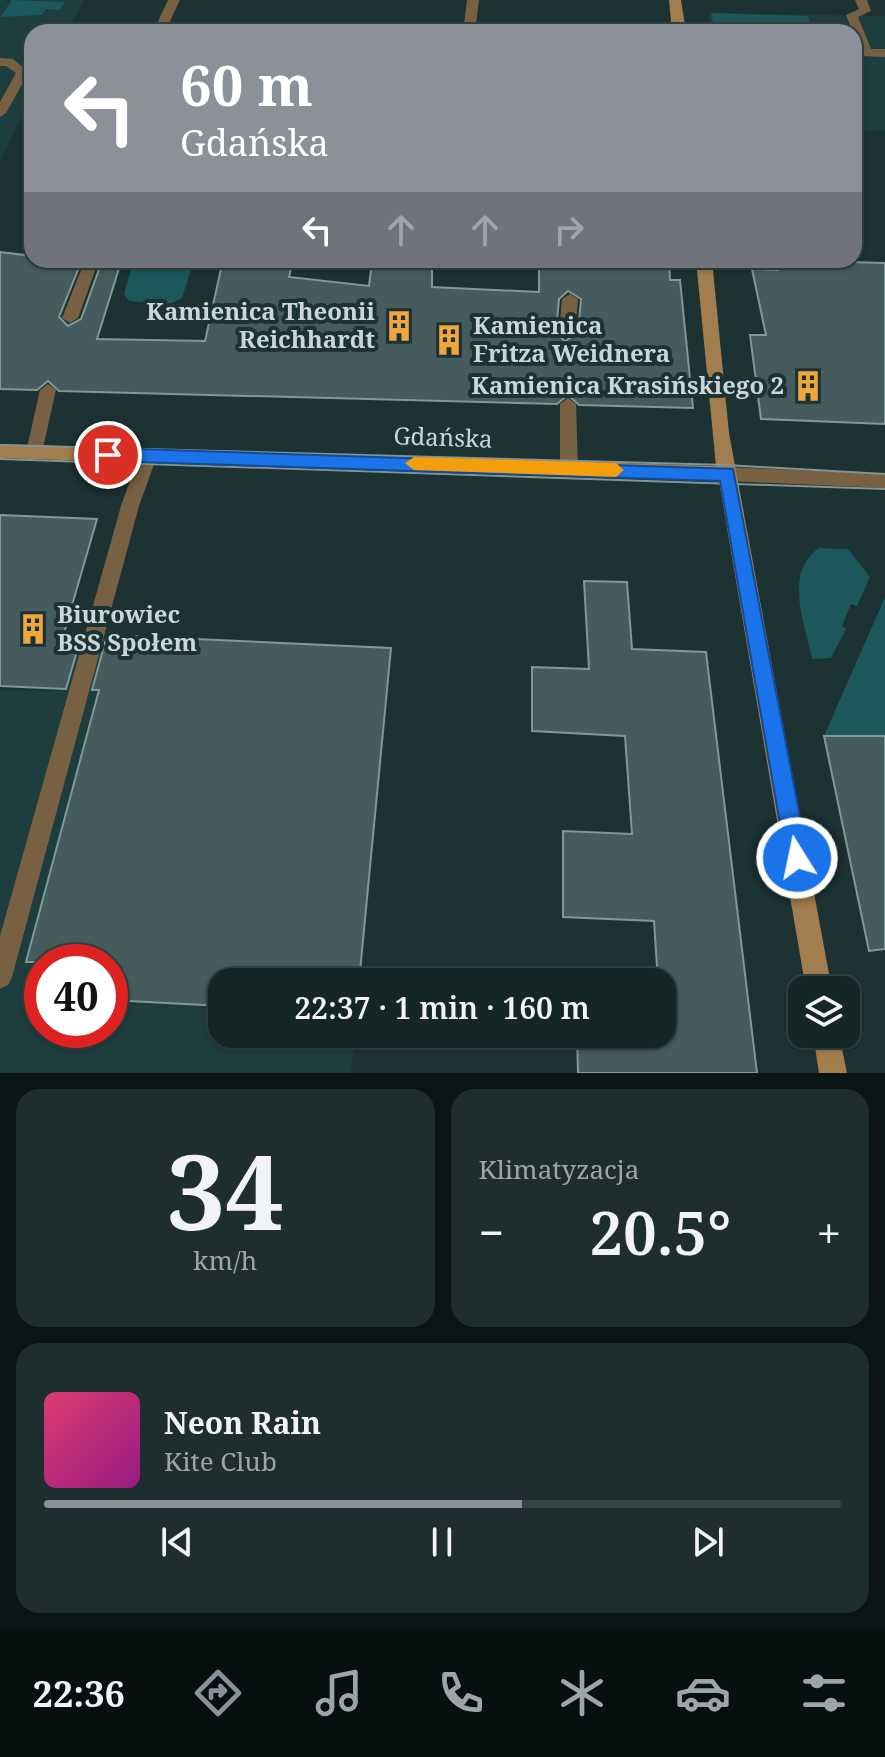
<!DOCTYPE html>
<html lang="pl">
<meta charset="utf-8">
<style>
:root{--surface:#152626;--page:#1e2e2e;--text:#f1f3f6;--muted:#9da5a7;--line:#344343;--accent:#8c9099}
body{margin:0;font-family:"Noto Serif",serif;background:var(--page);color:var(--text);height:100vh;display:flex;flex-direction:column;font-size:30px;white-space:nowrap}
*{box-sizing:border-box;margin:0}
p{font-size:26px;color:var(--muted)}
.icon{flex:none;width:44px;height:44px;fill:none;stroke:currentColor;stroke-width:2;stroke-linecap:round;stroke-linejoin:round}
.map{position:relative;height:1073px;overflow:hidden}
.panel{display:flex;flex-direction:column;gap:16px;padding:16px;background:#0c1515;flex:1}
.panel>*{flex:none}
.guide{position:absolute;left:24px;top:24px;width:838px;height:244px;border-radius:24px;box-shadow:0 2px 6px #0004,0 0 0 2px var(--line);background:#8c9099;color:#fff;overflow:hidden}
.fabs{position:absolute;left:788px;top:976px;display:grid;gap:16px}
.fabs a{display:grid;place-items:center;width:72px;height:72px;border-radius:16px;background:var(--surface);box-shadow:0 2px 6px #0004,0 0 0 2px var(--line);font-size:40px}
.speed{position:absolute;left:24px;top:944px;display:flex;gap:16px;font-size:40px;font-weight:700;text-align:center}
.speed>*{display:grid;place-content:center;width:104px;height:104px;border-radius:50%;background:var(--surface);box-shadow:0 2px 6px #0004,0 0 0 2px var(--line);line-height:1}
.speed .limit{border:12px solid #d22;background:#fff;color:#111}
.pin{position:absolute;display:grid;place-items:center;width:68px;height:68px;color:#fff;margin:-34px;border:4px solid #fff;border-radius:50%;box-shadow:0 2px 8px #0007}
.me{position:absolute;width:88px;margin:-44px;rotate:350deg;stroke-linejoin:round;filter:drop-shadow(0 0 6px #0008)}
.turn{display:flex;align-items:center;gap:28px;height:168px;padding:0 24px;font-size:36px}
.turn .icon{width:104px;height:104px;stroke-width:2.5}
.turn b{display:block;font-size:56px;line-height:68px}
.lanes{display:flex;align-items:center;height:76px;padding:0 24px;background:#0003;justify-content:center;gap:40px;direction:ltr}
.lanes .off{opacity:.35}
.big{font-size:60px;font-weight:600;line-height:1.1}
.panel .tile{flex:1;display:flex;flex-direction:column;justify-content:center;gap:12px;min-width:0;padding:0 28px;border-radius:24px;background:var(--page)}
.panel .dial{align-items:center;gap:0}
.dial b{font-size:104px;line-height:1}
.song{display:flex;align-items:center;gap:24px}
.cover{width:96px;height:96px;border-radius:12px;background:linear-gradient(135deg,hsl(340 70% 55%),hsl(310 70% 35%))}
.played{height:8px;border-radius:4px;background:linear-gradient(90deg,var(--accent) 60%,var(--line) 60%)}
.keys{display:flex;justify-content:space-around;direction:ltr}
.heat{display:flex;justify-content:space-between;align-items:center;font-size:44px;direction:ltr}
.panel .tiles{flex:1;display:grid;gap:16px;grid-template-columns:1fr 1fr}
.tile:last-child{grid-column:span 2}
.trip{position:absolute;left:208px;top:968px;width:468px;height:80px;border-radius:24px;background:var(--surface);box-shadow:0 2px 6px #0004,0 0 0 2px var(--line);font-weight:600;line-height:80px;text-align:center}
.tabs{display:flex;height:128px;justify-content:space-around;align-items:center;background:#080f0f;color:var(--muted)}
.tabs .icon{width:56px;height:56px}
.tabs .on{color:var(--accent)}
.tabs b{font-size:36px;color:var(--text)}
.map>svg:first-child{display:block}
.built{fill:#1e3d3f;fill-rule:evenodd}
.green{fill:#1b575b}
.building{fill:#455b5d;stroke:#80989a;stroke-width:2;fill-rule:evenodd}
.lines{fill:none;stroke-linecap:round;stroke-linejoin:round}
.lane{fill:#786143;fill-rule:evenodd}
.street{fill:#786143;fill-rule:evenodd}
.secondary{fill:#a27d4d;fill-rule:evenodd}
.tram{stroke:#849495;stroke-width:2}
.route{fill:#1a73e8;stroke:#114b97;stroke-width:2}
.slow{fill:#f59e0b}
.labels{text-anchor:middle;stroke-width:8;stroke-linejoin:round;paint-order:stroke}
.poi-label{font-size:24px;font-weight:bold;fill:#cad7d8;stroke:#1c3233;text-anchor:end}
.street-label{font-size:24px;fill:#cad7d8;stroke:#1c3233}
</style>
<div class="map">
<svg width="885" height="1073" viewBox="0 0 885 1073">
<rect width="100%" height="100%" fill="#1c3233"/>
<path class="built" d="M 0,0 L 85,0 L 66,32 L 32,32 L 32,94 L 0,162 Z
M 708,13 L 885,16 L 885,131 L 854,131 L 854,32 L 711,32 Z
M 79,631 L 391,648 L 359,982 L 222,982 L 222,1034 L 355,1034 L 351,1073 L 0,1073 L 0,690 L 59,691 ZM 42,962 L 110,962 L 110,1030 L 42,1030 Z"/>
<path class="green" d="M 12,0 L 65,2 L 59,10 L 46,9 L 42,15 L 0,17 Z
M 711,13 L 808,16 L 813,32 L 715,32 Z
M 134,260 L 194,260 L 182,298 L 168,305 L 129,301 L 124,294 Z
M 819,548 L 848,549 L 870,577 L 857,606 L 851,604 L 842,626 L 846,629 L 831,658 L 812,659 C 805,624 783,573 819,548 Z
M 885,597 L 885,736 L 824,736 Z"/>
<path class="building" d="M 0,252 L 32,256 L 32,260 L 82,260 L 59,317 L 68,326 L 81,319 L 102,261 L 121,262 L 97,339 L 205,341 L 223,260 L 293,260 L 289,277 L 369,286 L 372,262 L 432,264 L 432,287 L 539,292 L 539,260 L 669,260 L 670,280 L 680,280 L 693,408 L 579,405 L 568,395 L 557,404 L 59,391 L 48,381 L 37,390 L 0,389 ZM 568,291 L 581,299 L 578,333 L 565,341 L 556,333 L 559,299 Z
M 775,260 L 885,263 L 885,424 L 761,419 L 750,335 L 766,335 L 752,269 L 778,270 Z
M 0,515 L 97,519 L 64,633 L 82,634 L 66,689 L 0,686 Z
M 584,581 L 627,582 L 632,649 L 706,652 L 757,1073 L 578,1073 L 577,1034 L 662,1034 L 662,982 L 658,982 L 654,921 L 563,917 L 563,831 L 632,834 L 625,736 L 532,731 L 532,667 L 589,669 Z
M 107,635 L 391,648 L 359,982 L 222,982 L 222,1006 L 110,1000 L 110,962 L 26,962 L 99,690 L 92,690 Z
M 824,736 L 885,736 L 885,949 L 869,951 Z"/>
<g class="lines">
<path class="lane" d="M 168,0 L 180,0 L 165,32 L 153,32 Z
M 467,0 L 479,0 L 475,32 L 463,32 Z
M 855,0 L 867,0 L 871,11 L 858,17 L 871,49 L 885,49 L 885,57 L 862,56 L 846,15 L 859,9 Z
M 0,58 L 13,59 L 29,72 L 6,113 L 0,117 L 0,102 L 16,73 L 6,66 L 0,66 Z
M 85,260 L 99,260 L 78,318 L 70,323 L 62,318 Z
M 570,294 L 578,299 L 575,333 L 567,338 L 559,333 L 562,299 Z
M 48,384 L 56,390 L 42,452 L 34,458 L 26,452 L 40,390 Z
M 568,398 L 576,404 L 578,468 L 569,475 L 560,468 L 560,404 Z
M 148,450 L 157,456 L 139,506 L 12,977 L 8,985 L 0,989 L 0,936 L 121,506 L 139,456 Z"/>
<path class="street" d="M 727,467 L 885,474 L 885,488 L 727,481 L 720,479 L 717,474 L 720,469 Z"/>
<path class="secondary" d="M 669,0 L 681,0 L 686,32 L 672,32 Z
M 696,260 L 712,260 L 729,433 L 832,990 L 806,990 L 719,481 L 0,458 L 0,444 L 716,466 Z
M 813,1034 L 839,1034 L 847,1073 L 819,1073 Z"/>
<path class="tram" d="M 0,445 L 726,465 L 885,474
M 0,459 L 885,489"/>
</g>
<path class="route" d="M 108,448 L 733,469 L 808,858 L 805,866 L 797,869 L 789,866 L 786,858 L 720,481 L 108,461 L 100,455 Z"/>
<path class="slow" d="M 414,457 L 616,463 L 624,470 L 616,477 L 414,470 L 405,463 Z"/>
<defs>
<symbol id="building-bare" viewBox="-9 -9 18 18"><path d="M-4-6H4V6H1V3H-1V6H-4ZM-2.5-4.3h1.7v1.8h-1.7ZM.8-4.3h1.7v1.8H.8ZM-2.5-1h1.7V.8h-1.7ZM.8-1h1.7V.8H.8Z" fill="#efa73d" stroke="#1c3233" stroke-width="2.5" paint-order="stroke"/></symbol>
</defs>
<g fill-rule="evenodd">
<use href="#building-bare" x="377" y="304" width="44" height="44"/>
<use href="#building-bare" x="427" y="318" width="44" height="44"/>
<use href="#building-bare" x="786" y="364" width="44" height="44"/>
<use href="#building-bare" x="11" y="607" width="44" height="44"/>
</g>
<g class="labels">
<g class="poi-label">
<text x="375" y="320">Kamienica Theonii<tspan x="375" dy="28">Reichhardt</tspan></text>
<text x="473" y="334" text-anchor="start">Kamienica<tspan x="473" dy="28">Fritza Weidnera</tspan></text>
<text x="784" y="394">Kamienica Krasińskiego 2</text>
<text x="57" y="623" text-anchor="start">Biurowiec<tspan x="57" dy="28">BSS Społem</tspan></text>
</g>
<g class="street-label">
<text transform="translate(443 438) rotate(2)" y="8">Gdańska</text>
</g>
</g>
</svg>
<div class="fabs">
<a><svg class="icon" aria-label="layers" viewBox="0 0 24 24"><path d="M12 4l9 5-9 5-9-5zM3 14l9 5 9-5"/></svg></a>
</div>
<div class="speed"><div class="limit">40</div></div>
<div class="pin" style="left:108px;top:455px;background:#d93025"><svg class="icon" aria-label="arrive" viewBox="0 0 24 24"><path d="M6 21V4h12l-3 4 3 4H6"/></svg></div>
<svg class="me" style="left:797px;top:858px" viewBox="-20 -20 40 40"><circle r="17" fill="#1a73e8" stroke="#fff" stroke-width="3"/><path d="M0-11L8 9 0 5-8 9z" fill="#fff"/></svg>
<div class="trip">22:37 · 1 min · 160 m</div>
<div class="guide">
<div class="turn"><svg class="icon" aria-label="left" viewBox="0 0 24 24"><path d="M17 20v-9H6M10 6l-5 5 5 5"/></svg><div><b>60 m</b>Gdańska</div></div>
<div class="lanes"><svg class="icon" aria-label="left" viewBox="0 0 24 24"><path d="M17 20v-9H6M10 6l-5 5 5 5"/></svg><svg class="icon off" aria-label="ahead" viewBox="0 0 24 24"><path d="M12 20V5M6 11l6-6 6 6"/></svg><svg class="icon off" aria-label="ahead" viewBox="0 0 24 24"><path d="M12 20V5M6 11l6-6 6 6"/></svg><svg class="icon off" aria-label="right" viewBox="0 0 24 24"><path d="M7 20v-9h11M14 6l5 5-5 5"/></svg></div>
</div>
</div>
<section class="panel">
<div class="tiles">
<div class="tile dial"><b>34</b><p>km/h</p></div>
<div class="tile"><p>Klimatyzacja</p>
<div class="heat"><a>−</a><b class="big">20.5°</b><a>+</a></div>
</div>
<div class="tile">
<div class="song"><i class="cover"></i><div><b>Neon Rain</b><p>Kite Club</p></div></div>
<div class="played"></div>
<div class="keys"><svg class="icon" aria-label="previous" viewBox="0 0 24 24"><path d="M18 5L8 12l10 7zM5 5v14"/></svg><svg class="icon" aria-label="pause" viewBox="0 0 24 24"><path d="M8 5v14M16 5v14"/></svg><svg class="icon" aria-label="next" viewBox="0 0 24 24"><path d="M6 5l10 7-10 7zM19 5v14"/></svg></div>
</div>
</div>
</section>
<nav class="tabs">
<b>22:36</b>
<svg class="icon on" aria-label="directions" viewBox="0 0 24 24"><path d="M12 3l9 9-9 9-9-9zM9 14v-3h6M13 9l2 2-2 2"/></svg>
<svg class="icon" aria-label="music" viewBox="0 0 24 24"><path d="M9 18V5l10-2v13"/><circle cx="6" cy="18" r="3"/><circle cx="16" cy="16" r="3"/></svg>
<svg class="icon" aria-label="phone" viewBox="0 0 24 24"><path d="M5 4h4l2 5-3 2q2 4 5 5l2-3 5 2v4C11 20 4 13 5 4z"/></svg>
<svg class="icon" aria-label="climate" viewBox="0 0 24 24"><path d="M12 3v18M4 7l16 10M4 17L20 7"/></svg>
<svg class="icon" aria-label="car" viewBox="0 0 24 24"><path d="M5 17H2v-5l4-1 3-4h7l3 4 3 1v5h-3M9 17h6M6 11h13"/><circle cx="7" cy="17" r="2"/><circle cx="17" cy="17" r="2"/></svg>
<svg class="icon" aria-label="filters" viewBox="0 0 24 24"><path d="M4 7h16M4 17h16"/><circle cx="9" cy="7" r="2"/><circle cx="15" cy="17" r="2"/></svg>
</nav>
